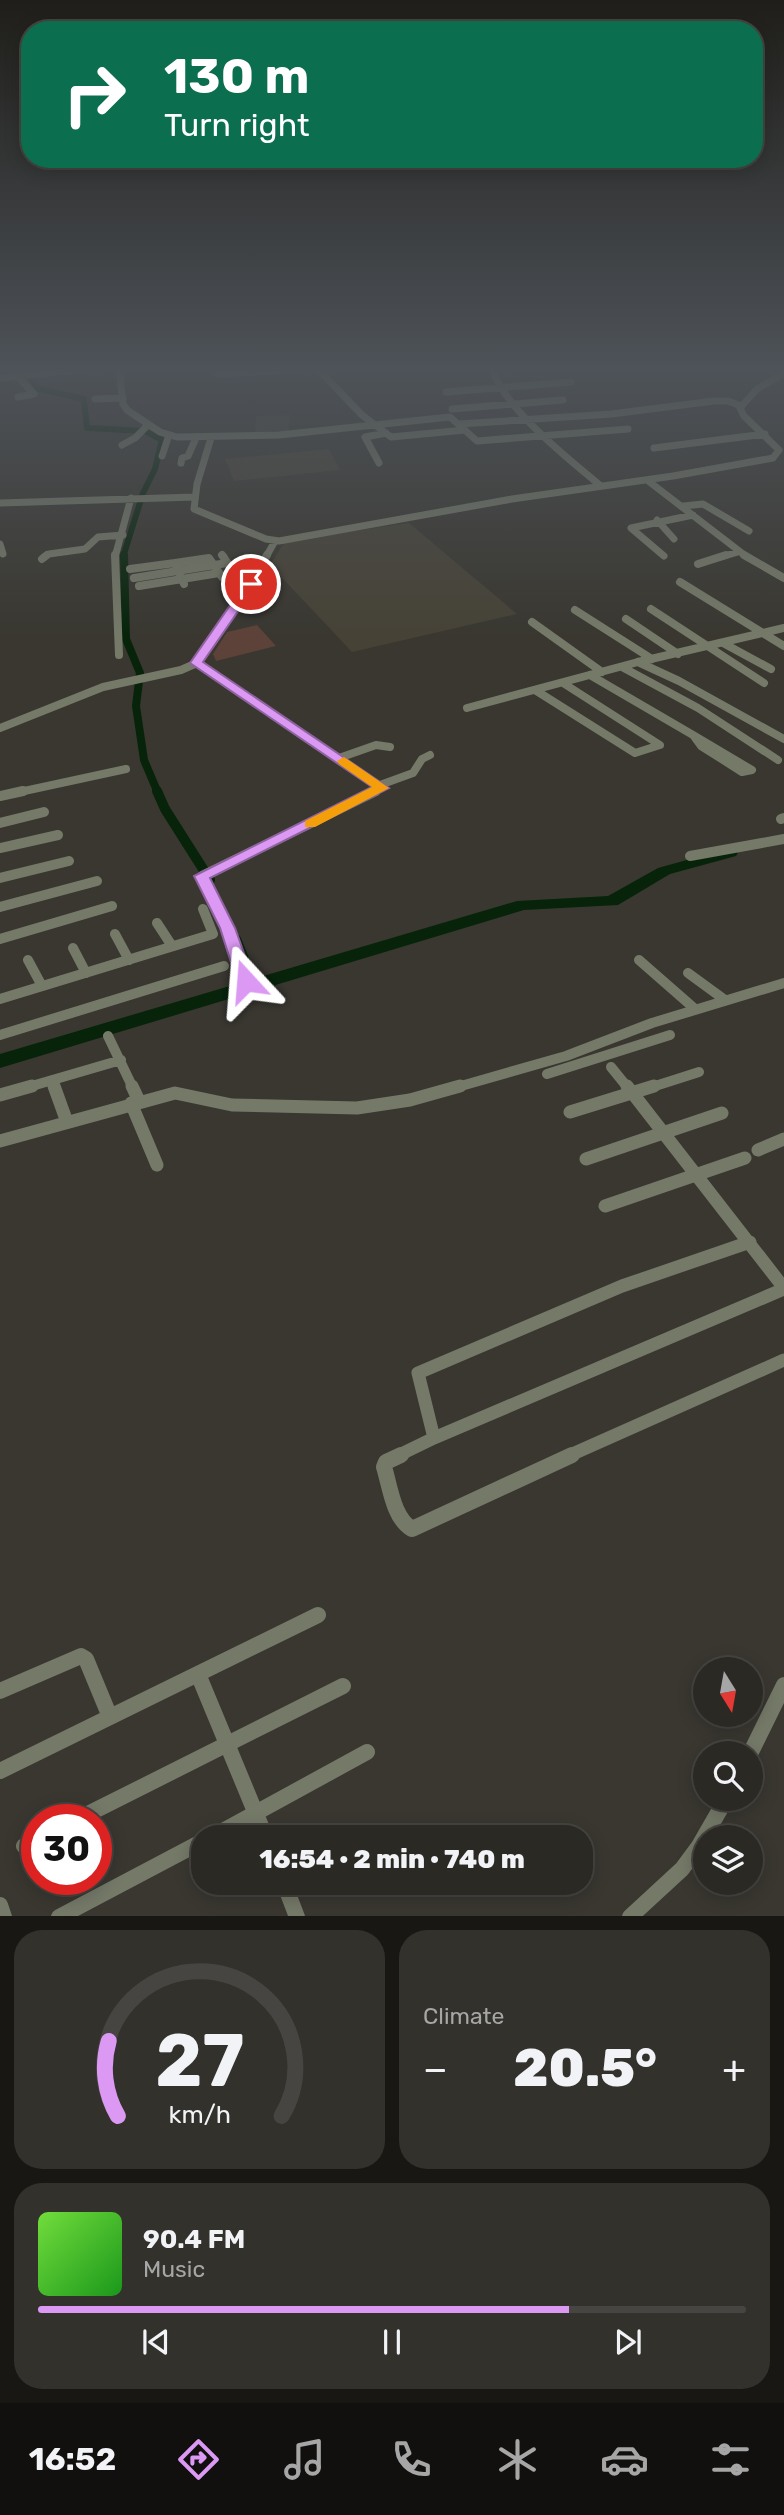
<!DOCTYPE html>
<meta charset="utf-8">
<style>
:root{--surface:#2b2924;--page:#33312c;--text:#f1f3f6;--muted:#a6a6a6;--line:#474541;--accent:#dc99f4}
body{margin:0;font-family:Rubik,sans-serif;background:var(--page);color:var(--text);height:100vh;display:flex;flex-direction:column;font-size:26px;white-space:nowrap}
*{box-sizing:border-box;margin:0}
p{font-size:23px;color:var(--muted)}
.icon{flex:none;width:38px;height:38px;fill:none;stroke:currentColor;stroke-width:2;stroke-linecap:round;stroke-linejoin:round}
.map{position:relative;height:1916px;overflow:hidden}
.side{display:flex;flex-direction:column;gap:14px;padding:14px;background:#181714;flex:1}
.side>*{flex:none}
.top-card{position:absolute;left:21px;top:21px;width:742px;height:147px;border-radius:28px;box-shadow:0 4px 18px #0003,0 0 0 2px var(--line);background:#0b6e4f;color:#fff;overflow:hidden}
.needle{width:46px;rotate:169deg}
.buttons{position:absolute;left:693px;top:1657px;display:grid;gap:14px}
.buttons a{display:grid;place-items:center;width:70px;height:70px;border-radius:50%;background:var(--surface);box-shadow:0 4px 18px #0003,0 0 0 2px var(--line);font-size:35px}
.speed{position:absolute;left:21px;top:1804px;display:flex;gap:14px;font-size:35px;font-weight:700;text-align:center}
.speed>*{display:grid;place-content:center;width:91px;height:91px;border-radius:50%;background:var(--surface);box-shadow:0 4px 18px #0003,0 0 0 2px var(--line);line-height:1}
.speed .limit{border:10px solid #d22;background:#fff;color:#111}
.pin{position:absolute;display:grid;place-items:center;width:60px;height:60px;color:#fff;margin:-30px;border:4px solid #fff;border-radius:50%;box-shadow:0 2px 7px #0007}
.me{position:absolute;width:77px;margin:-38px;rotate:341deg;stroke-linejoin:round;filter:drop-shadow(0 0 5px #0008)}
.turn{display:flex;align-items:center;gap:24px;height:147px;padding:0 28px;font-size:32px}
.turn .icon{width:91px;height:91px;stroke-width:2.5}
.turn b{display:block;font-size:49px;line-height:60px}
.big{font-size:52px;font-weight:800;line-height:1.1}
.side .card{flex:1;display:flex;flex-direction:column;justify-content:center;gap:10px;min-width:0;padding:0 24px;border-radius:28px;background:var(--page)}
.side .dial{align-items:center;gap:0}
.dial svg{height:182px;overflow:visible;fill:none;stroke:var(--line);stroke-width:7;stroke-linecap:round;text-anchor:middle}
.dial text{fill:var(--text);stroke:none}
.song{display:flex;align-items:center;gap:21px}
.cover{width:84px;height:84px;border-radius:10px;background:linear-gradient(135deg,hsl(100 70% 55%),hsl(120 70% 35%))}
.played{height:7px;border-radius:4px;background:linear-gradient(90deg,var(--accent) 75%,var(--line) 75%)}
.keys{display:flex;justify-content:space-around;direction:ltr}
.heat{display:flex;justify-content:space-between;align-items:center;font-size:38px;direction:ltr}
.side .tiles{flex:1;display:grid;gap:14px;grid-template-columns:1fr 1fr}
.card:last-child{grid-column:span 2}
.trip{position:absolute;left:191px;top:1825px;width:402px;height:70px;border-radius:28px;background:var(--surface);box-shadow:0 4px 18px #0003,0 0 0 2px var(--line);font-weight:800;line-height:70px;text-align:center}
.dock{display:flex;height:112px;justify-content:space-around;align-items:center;background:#11100e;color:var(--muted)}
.dock .icon{width:49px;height:49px}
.dock .on{color:var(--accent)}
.dock b{font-size:32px;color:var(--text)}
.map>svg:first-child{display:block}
.built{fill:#464236}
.green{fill:#5d4239}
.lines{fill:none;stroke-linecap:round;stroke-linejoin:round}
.canal-far2{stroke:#07240b;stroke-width:6}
.canal-far1{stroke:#07240b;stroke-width:8}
.canal{stroke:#07240b;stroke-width:10}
.river{fill:#07240b;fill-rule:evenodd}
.minor-far4{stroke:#757968;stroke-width:7}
.minor-far3{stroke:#757968;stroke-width:8}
.minor-far2{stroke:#757968;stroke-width:10}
.minor-far1{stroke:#757968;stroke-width:13}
.minor{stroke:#757968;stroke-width:16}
.route{fill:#dc99f4;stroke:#8f639f;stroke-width:2}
.slow{fill:#f59e0b}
</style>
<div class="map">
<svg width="784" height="1917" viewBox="0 0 784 1917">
<rect width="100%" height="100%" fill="#393730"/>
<path class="built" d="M 290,415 L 289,431 L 255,432 L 256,416 Z
M 329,449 L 340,470 L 234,481 L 225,459 Z
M 409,523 L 517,614 L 352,652 L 270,565 L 285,541 Z"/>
<path class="green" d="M 257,625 L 276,646 L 216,661 L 213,654 L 227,632 Z"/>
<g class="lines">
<path class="canal-far2" d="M 21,368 L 39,389 L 84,399 L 87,428 L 145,431 L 162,440 L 155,469 L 143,493 L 123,557"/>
<path class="canal-far1" d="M 124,555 L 126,639 L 140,673 L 136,706 L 144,760 L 158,793"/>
<path class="canal" d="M 157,791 L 165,809 L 210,880
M 236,939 L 254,984"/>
<path class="river" d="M 730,848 L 738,853 L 736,856 L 670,874 L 618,905 L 524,910 L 0,1068 L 0,1054 L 517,901 L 608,896 L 658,868 Z"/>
<path class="minor-far4" d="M 119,368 L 123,404 L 127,410 L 160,432 L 177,437 L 279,435 L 450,417 L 477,441 L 628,429
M 215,368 L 216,373 L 220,374 L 323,368
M 317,368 L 362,415 L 391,437 L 465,430
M 492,368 C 503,407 569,460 601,486
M 18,377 L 34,394 L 18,397
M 0,378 L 97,368
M 446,392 L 571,382
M 95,399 L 123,398
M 452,409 L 563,400
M 459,424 L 611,414 L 714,401 L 728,401 L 741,406
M 211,438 L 197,484 L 194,509 L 266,539 L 279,541 L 512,499 L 673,476 L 773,458 L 779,450 L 744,416 L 740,408 L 757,389 L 784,373
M 122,445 L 135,438 L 147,426
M 654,448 L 765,434
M 162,456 L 169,435
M 181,463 L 182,458 L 188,456 L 196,438
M 379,463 L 365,437 L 386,433
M 647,480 L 747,557
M 0,503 L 195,497
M 683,506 L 703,504 L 749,531
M 657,520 L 674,539
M 0,544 L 3,554
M 222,555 L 224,557
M 664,556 L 631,528 L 693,515
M 44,557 L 49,554 L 85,549 L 98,537 L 123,535
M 115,557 L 131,498
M 266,557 L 275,541
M 721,557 L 738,552"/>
<path class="minor-far3" d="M 115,555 L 119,655
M 222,555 L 231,568 L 263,563
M 744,555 L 784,578
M 42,559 L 47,555
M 698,564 L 726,555
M 130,569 L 175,563
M 134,578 L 227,563
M 680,582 L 784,646
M 184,584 L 175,563 L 209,558 L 222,577
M 139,586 L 219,573
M 651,609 L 764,683
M 575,610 L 652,659
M 626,619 L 678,654
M 532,622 L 602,672
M 723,643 L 771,669
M 638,662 L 679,681 L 784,739
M 197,663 L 382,788 L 372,793
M 622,667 L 698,708 L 778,760
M 590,675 L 693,735
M 535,690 L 635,753 L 660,745 L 563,683
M 467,708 L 638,662 L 784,628
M 0,728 L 103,687 L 181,670 L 197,663 L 248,589 L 267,555
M 693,735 L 752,770 L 742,772 L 701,746 Z
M 339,758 L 376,745 L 390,747
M 380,785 L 413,773 L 422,759 L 430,755
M 15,793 L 126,769"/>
<path class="minor-far2" d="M 0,796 L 23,791
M 781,819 L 784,818
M 0,823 L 44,812
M 0,848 L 58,835
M 690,856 L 784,839
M 0,878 L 69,861
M 0,907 L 97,881
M 157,923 L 172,946
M 115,934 L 129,960
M 0,939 L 112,906
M 73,948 L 86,973
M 28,960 L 42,986
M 639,960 L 695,1009
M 688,973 L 725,1000
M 245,980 L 228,928 L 202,876 L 376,791
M 0,999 L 213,934 L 203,909
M 0,1035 L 224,966
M 108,1036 L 133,1088
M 611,1067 L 628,1088
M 547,1074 L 670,1035
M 52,1080 L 55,1088
M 25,1088 L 121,1060
M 454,1088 L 566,1056 L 652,1023 L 784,983
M 649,1088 L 699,1072"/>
<path class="minor-far1" d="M 54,1086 L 67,1122
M 132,1086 L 139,1101
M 627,1086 L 784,1288
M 0,1095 L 32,1086
M 131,1103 L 157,1165
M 570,1112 L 654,1086
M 0,1141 L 175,1093 L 232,1105 L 357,1108 L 410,1100 L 460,1086
M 758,1150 L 784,1139
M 586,1159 L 722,1113
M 605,1206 L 745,1158
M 434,1438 L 418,1373 L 622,1286 L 750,1242
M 397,1456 L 434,1438 L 784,1289
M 568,1456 L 784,1360"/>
<path class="minor" d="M 401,1455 L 386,1462 L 384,1467 C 390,1486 393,1518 412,1529 L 572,1455
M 198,1674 L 266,1838
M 0,1691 L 81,1656 L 86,1659 L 110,1717
M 750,1754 L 784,1685
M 0,1771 L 318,1615
M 76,1820 L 343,1686
M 210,1838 L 367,1752
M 24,1846 L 37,1840
M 284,1883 L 297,1917
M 0,1905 L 4,1917
M 59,1917 L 203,1841
M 630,1917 L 682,1869 L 699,1846 L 726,1799"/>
</g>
<linearGradient id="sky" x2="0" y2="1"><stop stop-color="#1f1e1a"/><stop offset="0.58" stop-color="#4e5359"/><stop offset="1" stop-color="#4e5359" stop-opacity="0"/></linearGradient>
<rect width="784" height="636" fill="url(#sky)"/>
<path class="route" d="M 247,581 L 257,584 L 203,662 L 389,788 L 210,878 L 235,928 L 254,981 L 246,986 L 237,981 L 220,928 L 194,876 L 372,787 L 190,663 Z"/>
<path class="slow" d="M 344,757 L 389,788 L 315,827 L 305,827 L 305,821 L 372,787 L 339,764 L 337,761 Z"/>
</svg>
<div class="buttons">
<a><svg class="needle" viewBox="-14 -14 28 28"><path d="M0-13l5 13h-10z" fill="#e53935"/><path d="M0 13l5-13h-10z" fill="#a6a6a6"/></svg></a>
<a><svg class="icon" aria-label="search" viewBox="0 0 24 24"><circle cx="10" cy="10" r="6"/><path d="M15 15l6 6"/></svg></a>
<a><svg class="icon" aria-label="layers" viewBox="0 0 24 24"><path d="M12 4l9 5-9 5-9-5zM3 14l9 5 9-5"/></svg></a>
</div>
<div class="speed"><div class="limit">30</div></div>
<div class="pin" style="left:251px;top:584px;background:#d93025"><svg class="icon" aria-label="arrive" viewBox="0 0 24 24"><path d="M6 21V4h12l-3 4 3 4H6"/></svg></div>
<svg class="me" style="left:246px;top:981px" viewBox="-20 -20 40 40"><path d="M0-17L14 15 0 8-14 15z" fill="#dc99f4" stroke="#fff" stroke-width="4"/></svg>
<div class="trip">16:54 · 2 min · 740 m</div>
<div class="top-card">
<div class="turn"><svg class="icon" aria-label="right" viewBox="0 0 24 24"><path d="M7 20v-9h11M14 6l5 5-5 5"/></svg><div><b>130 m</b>Turn right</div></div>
</div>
</div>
<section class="side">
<div class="tiles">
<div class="card dial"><svg viewBox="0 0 100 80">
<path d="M14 69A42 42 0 1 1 86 69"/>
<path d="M14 69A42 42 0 0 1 10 36" stroke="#dc99f4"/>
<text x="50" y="56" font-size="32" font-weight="700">27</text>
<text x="50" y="72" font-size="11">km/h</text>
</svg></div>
<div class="card"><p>Climate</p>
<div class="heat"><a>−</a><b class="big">20.5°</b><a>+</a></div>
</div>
<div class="card">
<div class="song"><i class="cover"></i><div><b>90.4 FM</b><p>Music</p></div></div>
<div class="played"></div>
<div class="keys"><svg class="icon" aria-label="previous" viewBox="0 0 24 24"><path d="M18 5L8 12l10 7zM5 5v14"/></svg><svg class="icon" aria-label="pause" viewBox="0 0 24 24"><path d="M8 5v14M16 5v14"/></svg><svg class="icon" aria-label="next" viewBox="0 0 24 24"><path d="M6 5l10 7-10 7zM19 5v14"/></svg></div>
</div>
</div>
</section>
<nav class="dock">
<b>16:52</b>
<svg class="icon on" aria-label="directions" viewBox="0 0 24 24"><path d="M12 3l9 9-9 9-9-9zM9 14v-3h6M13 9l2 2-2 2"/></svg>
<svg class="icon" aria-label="music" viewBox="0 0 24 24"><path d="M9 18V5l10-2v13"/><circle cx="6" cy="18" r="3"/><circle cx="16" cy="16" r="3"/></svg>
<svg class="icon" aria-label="phone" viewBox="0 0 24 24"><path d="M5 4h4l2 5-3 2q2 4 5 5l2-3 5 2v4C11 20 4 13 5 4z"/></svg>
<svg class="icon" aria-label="climate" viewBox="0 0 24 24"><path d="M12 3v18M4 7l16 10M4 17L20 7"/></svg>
<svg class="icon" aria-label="car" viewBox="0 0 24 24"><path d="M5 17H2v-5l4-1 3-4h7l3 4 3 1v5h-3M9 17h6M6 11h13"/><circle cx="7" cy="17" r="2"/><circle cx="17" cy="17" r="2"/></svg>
<svg class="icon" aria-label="filters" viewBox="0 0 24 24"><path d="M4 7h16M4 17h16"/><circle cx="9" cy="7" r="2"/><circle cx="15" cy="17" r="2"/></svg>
</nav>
